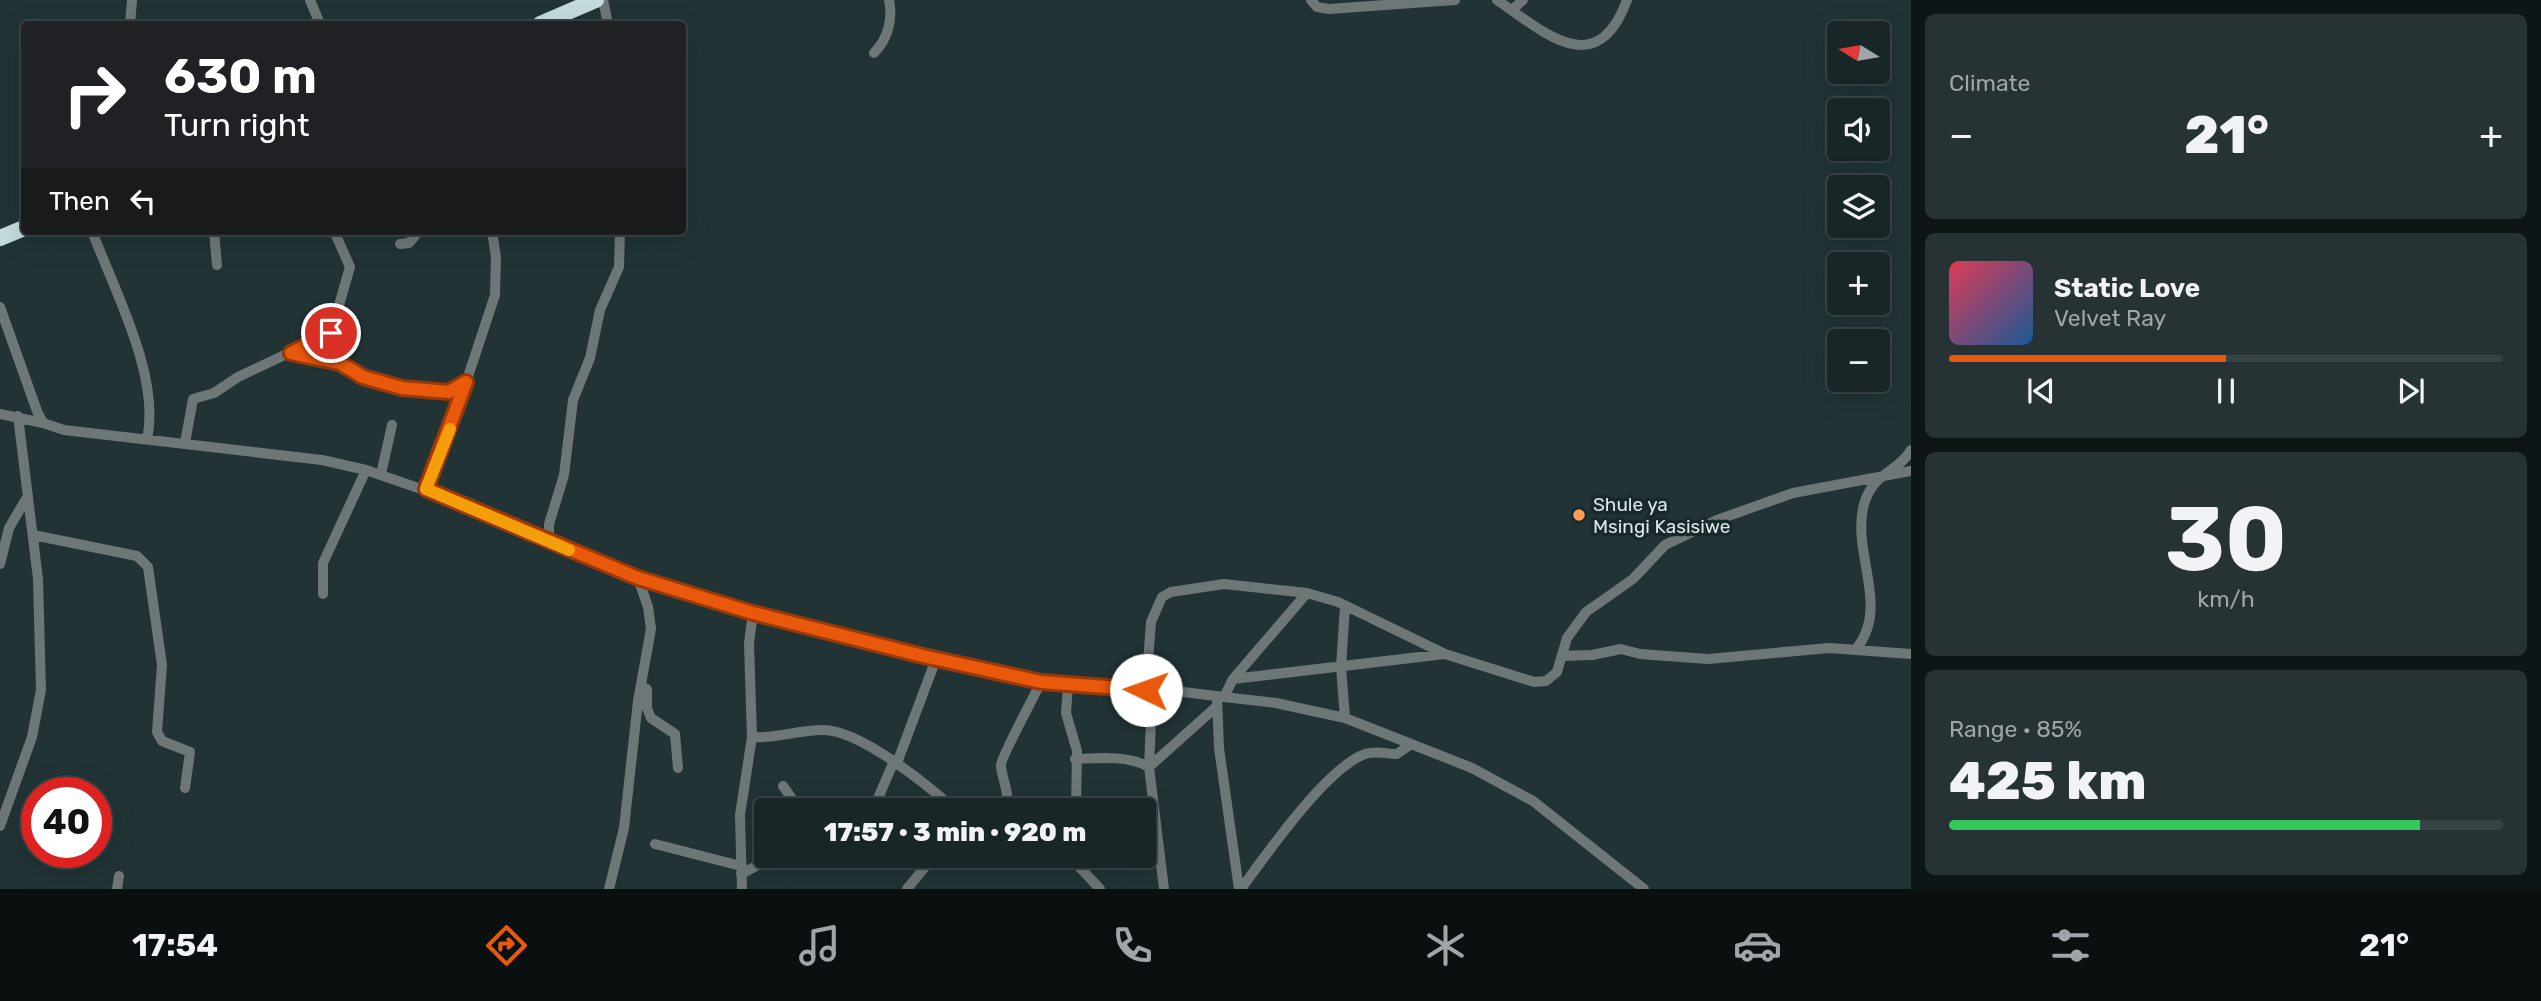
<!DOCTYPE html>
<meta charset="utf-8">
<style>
:root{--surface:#192628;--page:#263234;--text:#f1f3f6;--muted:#9fa5a8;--line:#374345;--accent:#ea580c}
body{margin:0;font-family:Rubik,sans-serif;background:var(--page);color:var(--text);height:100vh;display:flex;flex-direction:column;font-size:26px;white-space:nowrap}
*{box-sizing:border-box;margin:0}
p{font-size:23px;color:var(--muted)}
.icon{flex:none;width:38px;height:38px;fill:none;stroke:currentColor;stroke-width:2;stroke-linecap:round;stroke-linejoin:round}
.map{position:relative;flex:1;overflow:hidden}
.sheet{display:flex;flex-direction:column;gap:14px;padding:14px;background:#0e1516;width:630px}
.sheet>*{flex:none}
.banner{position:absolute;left:21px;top:21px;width:665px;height:214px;border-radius:7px;box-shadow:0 7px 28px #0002,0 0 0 2px var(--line);background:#202124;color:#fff;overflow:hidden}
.needle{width:46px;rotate:281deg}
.controls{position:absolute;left:1827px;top:21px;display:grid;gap:14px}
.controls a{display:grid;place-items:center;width:63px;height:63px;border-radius:7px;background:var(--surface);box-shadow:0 7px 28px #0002,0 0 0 2px var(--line);font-size:35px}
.speed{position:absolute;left:21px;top:777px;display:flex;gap:14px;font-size:35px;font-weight:700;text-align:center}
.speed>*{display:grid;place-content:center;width:91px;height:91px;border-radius:50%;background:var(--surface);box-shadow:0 7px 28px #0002,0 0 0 2px var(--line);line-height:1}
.speed .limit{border:10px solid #d22;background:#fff;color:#111}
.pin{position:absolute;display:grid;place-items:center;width:60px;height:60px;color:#fff;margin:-30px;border:4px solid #fff;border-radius:50%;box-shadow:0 2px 7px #0007}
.me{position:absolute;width:77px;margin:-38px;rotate:273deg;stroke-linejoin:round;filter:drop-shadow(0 0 5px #0008)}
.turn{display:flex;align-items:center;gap:24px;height:147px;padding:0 28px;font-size:32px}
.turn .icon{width:91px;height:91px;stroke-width:2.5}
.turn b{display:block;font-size:49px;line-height:60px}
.then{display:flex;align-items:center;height:66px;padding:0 28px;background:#0003;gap:14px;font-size:26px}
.big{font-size:52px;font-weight:800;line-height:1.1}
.sheet .card{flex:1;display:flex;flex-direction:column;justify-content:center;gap:10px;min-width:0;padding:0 24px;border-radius:10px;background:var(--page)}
.sheet .dial{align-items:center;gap:0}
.dial b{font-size:91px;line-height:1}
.song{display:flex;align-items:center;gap:21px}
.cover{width:84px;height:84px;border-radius:10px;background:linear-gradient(135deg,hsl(350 70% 55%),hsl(210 70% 35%))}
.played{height:7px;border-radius:4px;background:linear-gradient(90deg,var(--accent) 50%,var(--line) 50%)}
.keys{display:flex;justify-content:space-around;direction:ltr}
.heat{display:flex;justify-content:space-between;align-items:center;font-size:38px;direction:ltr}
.charge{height:10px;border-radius:5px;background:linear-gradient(90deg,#34c759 85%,var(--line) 0)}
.trip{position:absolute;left:754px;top:798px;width:402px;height:70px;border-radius:7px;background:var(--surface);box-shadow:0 7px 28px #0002,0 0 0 2px var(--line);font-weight:800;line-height:70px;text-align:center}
.tabs{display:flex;height:112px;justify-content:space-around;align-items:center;background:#0a0f10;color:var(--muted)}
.tabs .icon{width:49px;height:49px}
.tabs .on{color:var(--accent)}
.tabs b{font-size:32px;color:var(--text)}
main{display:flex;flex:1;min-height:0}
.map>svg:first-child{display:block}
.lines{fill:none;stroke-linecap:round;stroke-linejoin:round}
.minor{stroke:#6e7778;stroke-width:10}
.highway{stroke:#c5dadc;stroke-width:16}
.route-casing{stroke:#983908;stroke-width:18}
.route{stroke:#ea580c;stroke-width:12}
.slow{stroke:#f59e0b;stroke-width:12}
.poi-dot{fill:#fe9c58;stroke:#18292b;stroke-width:2.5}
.labels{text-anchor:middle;stroke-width:7;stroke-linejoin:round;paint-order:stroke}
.poi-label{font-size:19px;fill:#dce7e8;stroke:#18292b;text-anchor:start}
</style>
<main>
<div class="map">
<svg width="1911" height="889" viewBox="0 0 1911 889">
<rect width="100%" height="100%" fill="#213335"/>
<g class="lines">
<path class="minor" d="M 310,0 L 320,24
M 603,0 L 608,24
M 1311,0 L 1317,7 L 1329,9 L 1455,0
M 1497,0 C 1545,33 1597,82 1627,0
M 1512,10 L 1523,0
M 130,24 L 132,0
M 874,53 C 888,39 893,19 889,0
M 92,231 C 114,290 161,377 147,439
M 214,231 L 217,265
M 400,244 L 409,243 L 419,231
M 0,307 L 37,411 L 43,423 L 64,430 L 322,460 L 366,470 L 456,501 L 638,578 L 753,613 L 923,656 L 1068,686 L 1167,690 L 1224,697 L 1276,703 L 1345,718 L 1472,768 L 1533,801 L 1644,889
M 291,353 L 340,363 L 363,378 L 402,388 L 449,392 L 466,381
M 0,414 L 43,423
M 185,443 L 193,399 L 214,393 L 238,377 L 331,333 L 350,267 L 334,231
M 381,474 L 392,425
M 426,489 L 454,419 L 495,295 L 496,257 L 492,231
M 33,535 L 137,556 L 148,567 L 162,665 L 157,732 L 162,741 L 190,752 L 185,788
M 549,542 L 549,524 L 564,475 L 573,400 L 590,358 L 600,310 L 619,267 L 620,231
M 0,564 L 9,528 L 26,499
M 323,594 L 323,563 L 366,470
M 1857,648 C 1891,604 1849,550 1865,501 C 1875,472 1898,472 1911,450
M 1562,656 L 1592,655 L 1621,649 L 1640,654 L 1708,659 L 1829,648 L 1911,654
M 1233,679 L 1445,654 L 1534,682 L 1546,681 L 1557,672 L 1567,638 L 1586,612 L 1633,579 L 1665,545 L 1717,520 L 1793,493 L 1911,471
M 641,686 L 647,689 L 647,708 L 651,718 L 675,734 L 678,768
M 1068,686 L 1066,713 L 1077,751 L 1076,810
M 1217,697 L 1219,748 L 1239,889
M 1224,697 L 1233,679 L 1307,593
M 1345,718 L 1341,667 L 1345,606
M 752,737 C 776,739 798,730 822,730 C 859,729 928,785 955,810
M 1075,759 C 1099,758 1128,755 1149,767 L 1216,707
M 897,763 L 936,659
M 783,786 L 795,803 L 813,806 L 818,810
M 873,810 L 894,761
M 1000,810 L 1007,797 C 1007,786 1001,775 1001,765 C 1001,757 1035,695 1041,682
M 0,826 L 32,737 L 41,690 L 38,579 L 18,416
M 655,844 L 741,866
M 1030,856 L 1073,860 L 1100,889
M 741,874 L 762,863 L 793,856
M 117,889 L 119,876
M 609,889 L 624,828 L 638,701 L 651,629 L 648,607 L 638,578
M 742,889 L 740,815 L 752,737 L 749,643 L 753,613
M 907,889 L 934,856
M 1164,889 L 1149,767 L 1151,721 L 1146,689 L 1151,622 L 1162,597 L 1171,592 L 1224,584 L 1307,593 L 1338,602 L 1445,654
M 1241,889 C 1266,855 1326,768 1365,754 C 1376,750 1386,754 1397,754 L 1410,745"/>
<path class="highway" d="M 540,24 L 596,0
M 0,238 L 24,228"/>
</g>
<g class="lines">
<defs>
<path id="route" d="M 331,333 L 291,353 L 340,363 L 363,377 L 402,388 L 449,392 L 466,382 L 426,489 L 638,578 L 753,613 L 923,656 L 1041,682 L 1146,690"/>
</defs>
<use href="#route" class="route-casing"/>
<use href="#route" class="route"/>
<path class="slow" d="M 450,429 L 426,489 L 569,550"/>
</g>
<circle class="poi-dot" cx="1579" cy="515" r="7"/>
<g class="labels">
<g class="poi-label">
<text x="1593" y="511">Shule ya<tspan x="1593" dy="22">Msingi Kasisiwe</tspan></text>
</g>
</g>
</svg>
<div class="controls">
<a><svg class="needle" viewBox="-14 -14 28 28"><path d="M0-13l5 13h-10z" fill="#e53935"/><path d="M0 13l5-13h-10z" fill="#9fa5a8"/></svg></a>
<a><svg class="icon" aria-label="sound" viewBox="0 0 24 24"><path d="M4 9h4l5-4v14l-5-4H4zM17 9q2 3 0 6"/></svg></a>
<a><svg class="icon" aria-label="layers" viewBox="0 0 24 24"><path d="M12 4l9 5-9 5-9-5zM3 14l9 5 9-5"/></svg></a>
<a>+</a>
<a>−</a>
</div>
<div class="speed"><div class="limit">40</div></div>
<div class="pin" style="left:331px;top:333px;background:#d93025"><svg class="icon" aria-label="arrive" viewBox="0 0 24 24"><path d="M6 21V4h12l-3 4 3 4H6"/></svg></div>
<svg class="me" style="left:1146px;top:690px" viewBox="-20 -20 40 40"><circle r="19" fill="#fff"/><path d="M0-13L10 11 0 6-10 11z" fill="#ea580c"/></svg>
<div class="trip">17:57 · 3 min · 920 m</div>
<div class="banner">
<div class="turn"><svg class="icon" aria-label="right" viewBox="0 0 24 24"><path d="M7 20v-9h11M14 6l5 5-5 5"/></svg><div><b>630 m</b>Turn right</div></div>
<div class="then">Then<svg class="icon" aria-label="left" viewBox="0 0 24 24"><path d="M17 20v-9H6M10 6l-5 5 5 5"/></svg></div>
</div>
</div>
<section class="sheet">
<div class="card"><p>Climate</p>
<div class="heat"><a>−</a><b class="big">21°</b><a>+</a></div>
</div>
<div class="card">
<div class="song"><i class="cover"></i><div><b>Static Love</b><p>Velvet Ray</p></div></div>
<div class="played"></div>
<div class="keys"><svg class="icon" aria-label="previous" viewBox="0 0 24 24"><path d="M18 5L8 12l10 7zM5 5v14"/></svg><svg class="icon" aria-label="pause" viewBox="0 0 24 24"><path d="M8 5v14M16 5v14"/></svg><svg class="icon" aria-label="next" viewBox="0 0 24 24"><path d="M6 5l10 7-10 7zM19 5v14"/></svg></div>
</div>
<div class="card dial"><b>30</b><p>km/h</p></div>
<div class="card"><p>Range · 85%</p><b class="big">425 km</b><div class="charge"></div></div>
</section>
</main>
<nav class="tabs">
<b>17:54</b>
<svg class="icon on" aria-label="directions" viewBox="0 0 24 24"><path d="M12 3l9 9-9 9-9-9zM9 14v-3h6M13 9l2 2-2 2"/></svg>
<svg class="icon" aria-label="music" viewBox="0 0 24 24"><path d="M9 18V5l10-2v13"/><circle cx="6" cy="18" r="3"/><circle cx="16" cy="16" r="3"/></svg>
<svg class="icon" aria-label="phone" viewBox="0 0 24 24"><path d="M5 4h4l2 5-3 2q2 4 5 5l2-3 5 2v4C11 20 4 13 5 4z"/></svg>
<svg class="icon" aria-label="climate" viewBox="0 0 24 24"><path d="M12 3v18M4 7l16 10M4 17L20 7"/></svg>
<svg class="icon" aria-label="car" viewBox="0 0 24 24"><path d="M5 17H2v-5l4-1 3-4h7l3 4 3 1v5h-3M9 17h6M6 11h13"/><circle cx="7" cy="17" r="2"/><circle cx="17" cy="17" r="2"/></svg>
<svg class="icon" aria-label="filters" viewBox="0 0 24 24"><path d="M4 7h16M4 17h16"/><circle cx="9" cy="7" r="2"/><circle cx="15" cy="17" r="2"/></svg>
<b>21°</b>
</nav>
